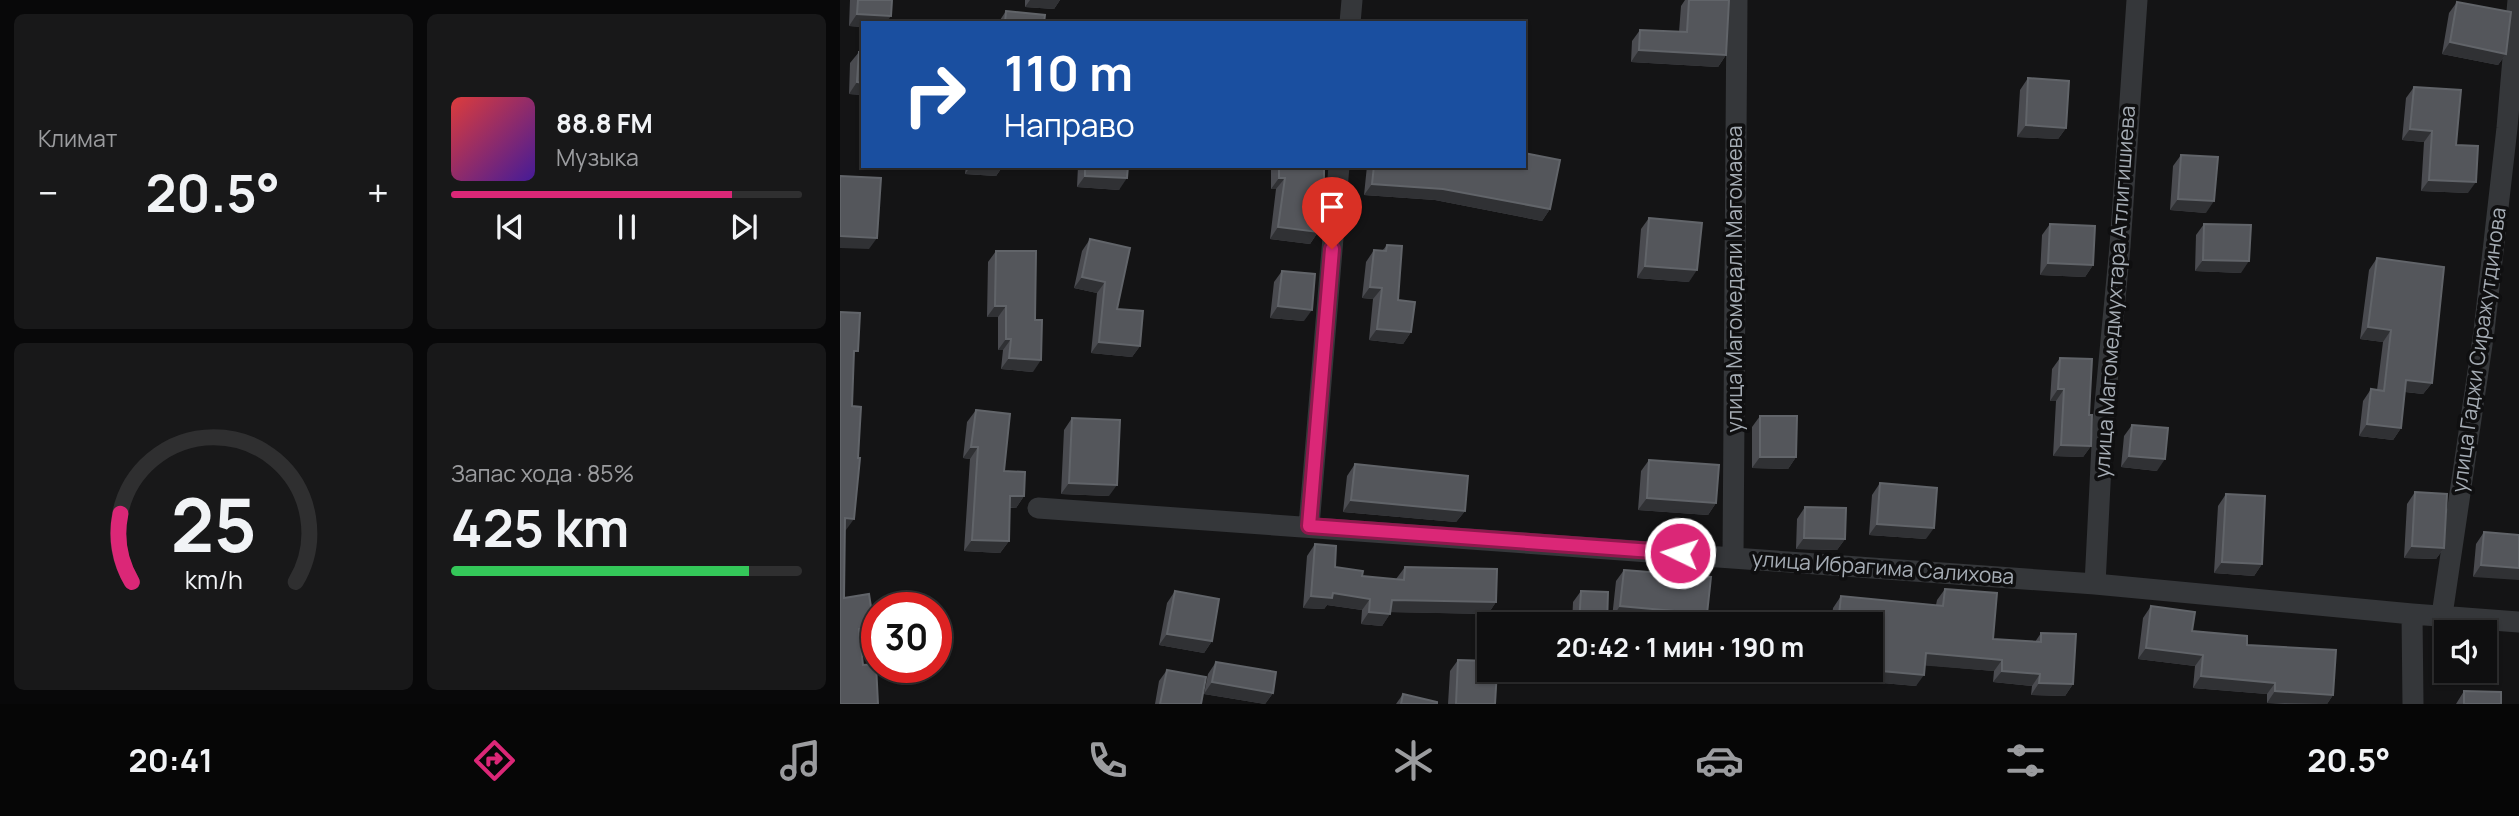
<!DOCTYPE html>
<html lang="ru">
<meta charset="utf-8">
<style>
:root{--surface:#0f0f10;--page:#181819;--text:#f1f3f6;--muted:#9b9c9f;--line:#2f2f30;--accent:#db2777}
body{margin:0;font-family:Manrope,sans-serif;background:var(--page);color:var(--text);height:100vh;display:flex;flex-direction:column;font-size:26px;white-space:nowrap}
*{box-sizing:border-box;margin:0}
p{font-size:23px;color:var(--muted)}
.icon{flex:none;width:38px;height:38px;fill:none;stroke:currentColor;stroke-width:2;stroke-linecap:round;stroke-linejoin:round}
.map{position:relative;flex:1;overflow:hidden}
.details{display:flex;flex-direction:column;gap:14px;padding:14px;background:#080809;width:840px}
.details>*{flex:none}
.top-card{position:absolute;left:21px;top:21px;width:665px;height:147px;border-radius:0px;box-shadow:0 2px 5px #0004,0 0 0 2px var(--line);background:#1a4fa0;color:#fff;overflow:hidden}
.buttons{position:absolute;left:1594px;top:620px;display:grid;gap:14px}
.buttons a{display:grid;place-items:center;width:63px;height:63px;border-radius:0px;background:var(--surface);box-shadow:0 2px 5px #0004,0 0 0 2px var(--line);font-size:35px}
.speed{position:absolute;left:21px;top:592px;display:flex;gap:14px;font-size:35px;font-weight:700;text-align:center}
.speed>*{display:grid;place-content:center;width:91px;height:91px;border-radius:50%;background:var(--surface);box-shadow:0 2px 5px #0004,0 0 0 2px var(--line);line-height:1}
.speed .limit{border:10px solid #d22;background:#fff;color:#111}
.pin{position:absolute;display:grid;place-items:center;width:60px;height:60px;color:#fff;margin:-72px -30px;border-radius:50% 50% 50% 0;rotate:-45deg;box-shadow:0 0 7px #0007}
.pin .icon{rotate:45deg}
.me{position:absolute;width:77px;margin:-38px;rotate:274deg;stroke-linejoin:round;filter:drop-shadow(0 0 5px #0008)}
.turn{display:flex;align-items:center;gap:24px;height:147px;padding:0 28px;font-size:32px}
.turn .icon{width:91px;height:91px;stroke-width:2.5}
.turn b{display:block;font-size:49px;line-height:60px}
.big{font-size:52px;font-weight:700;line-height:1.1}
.details .tile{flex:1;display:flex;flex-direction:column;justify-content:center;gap:10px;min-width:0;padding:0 24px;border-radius:10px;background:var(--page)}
.details .dial{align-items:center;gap:0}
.dial svg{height:182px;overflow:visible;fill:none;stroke:var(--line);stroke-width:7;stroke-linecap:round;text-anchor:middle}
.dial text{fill:var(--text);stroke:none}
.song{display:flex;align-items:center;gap:21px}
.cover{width:84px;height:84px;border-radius:10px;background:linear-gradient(135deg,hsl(0 70% 55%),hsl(260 70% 35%))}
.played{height:7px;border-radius:4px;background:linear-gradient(90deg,var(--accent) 80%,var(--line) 80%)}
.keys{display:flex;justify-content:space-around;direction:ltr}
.heat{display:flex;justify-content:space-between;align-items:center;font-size:38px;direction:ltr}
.charge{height:10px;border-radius:5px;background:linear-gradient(90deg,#34c759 85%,var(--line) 0)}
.details .tiles{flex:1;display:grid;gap:14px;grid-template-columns:repeat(2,1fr)}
.trip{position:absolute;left:637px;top:612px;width:406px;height:70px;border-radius:0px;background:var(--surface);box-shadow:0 2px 5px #0004,0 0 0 2px var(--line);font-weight:700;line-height:70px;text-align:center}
.menu{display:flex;height:112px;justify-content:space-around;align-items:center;background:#060606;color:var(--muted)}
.menu .icon{width:49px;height:49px}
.menu .active{color:var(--accent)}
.menu b{font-size:32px;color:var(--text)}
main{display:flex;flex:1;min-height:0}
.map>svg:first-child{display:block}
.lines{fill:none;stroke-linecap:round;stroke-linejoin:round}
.minor{stroke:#35373a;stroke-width:21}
.wall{fill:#4a4b50}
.shaded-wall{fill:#303134}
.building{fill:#54565b;stroke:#616469;stroke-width:2}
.route-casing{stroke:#8e194d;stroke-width:18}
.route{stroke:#db2777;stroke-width:12}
.labels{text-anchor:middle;stroke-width:7;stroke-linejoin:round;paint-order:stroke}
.street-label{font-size:21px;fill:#a6adb5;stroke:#0f0f10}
</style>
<main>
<section class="details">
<div class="tiles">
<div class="tile"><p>Климат</p>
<div class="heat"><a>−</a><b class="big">20.5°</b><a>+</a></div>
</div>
<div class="tile">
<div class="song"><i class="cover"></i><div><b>88.8 FM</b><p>Музыка</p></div></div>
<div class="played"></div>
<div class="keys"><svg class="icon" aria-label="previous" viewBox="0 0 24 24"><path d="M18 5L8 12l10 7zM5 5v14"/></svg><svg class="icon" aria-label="pause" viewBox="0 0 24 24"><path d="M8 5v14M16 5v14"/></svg><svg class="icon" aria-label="next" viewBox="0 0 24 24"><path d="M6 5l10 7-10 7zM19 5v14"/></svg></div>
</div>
<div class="tile dial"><svg viewBox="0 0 100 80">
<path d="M14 69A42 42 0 1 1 86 69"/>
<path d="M14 69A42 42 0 0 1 9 39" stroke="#db2777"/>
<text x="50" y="56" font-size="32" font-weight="700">25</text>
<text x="50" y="72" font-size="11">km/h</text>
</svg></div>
<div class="tile"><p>Запас хода · 85%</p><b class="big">425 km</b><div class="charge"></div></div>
</div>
</section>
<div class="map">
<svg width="1679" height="704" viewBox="0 0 1679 704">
<rect width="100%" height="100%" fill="#141415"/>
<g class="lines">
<path class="minor" d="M 510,23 L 512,0
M 198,508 L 1255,584 L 1572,614 L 1679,622
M 469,526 L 499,166
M 893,557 L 897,0
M 1255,584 L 1263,425 L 1280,246 L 1297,0
M 1572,614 L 1573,704
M 1602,615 L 1644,331 L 1667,128 L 1678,0"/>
</g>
<path class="wall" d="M 10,0 L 52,0 L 23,23 L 23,27 L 9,26 Z
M 185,0 L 220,0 L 214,9 L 185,7 Z
M 845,0 L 889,0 L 886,55 L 878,67 L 791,62 L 792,41 L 800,30 L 839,32 L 841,6 Z
M 1617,2 L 1666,54 L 1658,65 L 1602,54 L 1609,13 Z
M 166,11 L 204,23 L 158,23 Z
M 19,52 L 23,52 L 23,95 L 9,94 L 10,63 Z
M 1188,78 L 1226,128 L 1218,139 L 1177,137 L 1180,90 Z
M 1574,87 L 1616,145 L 1628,193 L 1581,191 L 1584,142 L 1562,140 L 1566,98 Z
M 1341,155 L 1366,213 L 1330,210 L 1333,166 Z
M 126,166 L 163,166 L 156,176 L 125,174 Z
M 238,166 L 288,166 L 279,190 L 237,187 Z
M 431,166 L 484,166 L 478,232 L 470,244 L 430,239 L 436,189 L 431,189 Z
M 527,166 L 684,166 L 710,209 L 702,221 L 595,200 L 524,195 Z
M 809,218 L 849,282 L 797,278 L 801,229 Z
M 1210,224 L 1253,265 L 1245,277 L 1200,275 L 1202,235 Z
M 1364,224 L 1401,273 L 1355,271 L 1356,235 Z
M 250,239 L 277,309 L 300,346 L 292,357 L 251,353 L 257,293 L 234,288 L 242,251 Z
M 547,245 L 558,300 L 571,332 L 563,344 L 529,340 L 533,299 L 522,298 L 526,262 L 534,250 L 542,251 Z
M 156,251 L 193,372 L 161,369 L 163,350 L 158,350 L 158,317 L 147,317 L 148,262 Z
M 1537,258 L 1592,383 L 1583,394 L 1565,392 L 1561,428 L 1553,440 L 1519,436 L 1523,401 L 1531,389 L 1537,390 L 1543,342 L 1520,339 L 1529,270 Z
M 442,271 L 464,321 L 430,318 L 434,282 Z
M 1220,358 L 1249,415 L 1251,446 L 1243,457 L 1213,456 L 1216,401 L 1210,401 L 1212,369 Z
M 136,410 L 164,471 L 184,496 L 176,508 L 170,508 L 169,541 L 160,553 L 124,551 L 130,459 L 123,458 L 127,422 Z
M 920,416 L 956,457 L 948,469 L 912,468 L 912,427 Z
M 232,418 L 269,496 L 221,494 L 224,430 Z
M 1292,425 L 1317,471 L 1281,467 L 1284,436 Z
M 809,460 L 876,503 L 868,515 L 798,510 L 801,471 Z
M 515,464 L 625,511 L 616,522 L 503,512 L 507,476 Z
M 1040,483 L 1086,539 L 1029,535 L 1032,495 Z
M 1575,492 L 1604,548 L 1596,559 L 1564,558 L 1567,504 Z
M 1386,494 L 1422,564 L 1414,576 L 1374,573 L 1378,506 Z
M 965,507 L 1005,539 L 997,550 L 956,549 L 957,519 Z
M 1644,532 L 1679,535 L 1633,577 L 1636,544 Z
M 475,544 L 495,567 L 522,576 L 556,579 L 565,567 L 656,602 L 648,614 L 551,612 L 542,626 L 521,624 L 522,610 L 487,605 L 484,609 L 463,608 L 467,556 Z
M 784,570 L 871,577 L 772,618 L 776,581 Z
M 1105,589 L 1153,639 L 1195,642 L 1201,633 L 1233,684 L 1225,696 L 1191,695 L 1192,686 L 1153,682 L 1154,671 L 1085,665 L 1076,686 L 986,678 L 986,670 L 1031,670 L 1031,625 L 991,625 L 993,608 L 1001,596 L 1096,605 L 1097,600 Z
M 335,591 L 372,641 L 364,653 L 319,645 L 327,603 Z
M 741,591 L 767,625 L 732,625 L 733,602 Z
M 1311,606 L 1352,631 L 1407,645 L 1493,695 L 1487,704 L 1444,704 L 1427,703 L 1427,694 L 1353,688 L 1355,666 L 1298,659 L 1303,618 Z
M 618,660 L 655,704 L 608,704 L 610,671 Z
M 376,662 L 433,693 L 425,704 L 364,694 L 368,674 Z
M 327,670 L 361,704 L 315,704 L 319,681 Z
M 1624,691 L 1661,704 L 1616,704 Z
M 563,694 L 597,704 L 556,704 Z"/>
<path class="shaded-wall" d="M 190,0 L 220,0 L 214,9 L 185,7 Z
M 17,14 L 51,16 L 46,23 L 23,23 L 23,27 L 9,26 Z
M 1610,42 L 1666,54 L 1658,65 L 1602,54 Z
M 799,50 L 886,55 L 878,67 L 791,62 Z
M 17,82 L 23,83 L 23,95 L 9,94 Z
M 1186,125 L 1226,128 L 1218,139 L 1177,137 Z
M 1570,129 L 1592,131 L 1584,142 L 1562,140 Z
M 131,166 L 163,166 L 156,176 L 125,174 Z
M 245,176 L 287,178 L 279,190 L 237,187 Z
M 439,178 L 445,178 L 436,189 L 431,189 Z
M 1589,180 L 1636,182 L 1628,193 L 1581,191 Z
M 532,184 L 603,189 L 710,209 L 702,221 L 595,200 L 524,195 Z
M 1338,199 L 1374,201 L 1366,213 L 1330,210 Z
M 438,227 L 478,232 L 470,244 L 430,239 Z
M 0,236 L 37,238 L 29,249 L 0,248 Z
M 1363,260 L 1409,261 L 1401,273 L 1355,271 Z
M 1208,263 L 1253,265 L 1245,277 L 1200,275 Z
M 805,266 L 857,270 L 849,282 L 797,278 Z
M 242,277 L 265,282 L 257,293 L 234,288 Z
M 530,287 L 542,288 L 533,299 L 522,298 Z
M 155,306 L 166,306 L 158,317 L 147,317 Z
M 438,306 L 472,310 L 464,321 L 430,318 Z
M 1528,327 L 1551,330 L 1543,342 L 1520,339 Z
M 537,329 L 571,332 L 563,344 L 529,340 Z
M 166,339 L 171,339 L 163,350 L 158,350 Z
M 259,342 L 300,346 L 292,357 L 251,353 Z
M 169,358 L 201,360 L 193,372 L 161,369 Z
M 1566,380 L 1592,383 L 1583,394 L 1558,391 Z
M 1218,389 L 1224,389 L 1216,401 L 1210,401 Z
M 1527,424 L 1561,428 L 1553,440 L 1519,436 Z
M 1221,445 L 1251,446 L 1243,457 L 1213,456 Z
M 131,447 L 138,447 L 130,459 L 123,458 Z
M 1289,456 L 1325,459 L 1317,471 L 1281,467 Z
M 920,457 L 956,457 L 948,469 L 912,468 Z
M 229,483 L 277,485 L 269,496 L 221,494 Z
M 170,496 L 184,496 L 176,508 L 162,507 Z
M 807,498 L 876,503 L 868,515 L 798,510 Z
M 511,500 L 625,511 L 616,522 L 503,512 Z
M 5,518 L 14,519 L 6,530 L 0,530 Z
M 1037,524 L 1094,528 L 1086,539 L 1029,535 Z
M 964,538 L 1005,539 L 997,550 L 956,549 Z
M 132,540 L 169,541 L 160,553 L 124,551 Z
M 1572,546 L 1604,548 L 1596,559 L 1564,558 Z
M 1382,562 L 1422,564 L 1414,576 L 1374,573 Z
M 1641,565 L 1679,568 L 1679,580 L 1633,577 Z
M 493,593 L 530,599 L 522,610 L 487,605 L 484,609 L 463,608 L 471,596 Z
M 552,600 L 656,602 L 648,614 L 544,612 Z
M 780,606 L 867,614 L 860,625 L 772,618 Z
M 529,612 L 550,614 L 542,626 L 521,624 Z
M 34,627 L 26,639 L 11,641 L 19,629 Z
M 327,634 L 372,641 L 364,653 L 319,645 Z
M 1306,648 L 1363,655 L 1355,666 L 1298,659 Z
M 1086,653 L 1162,660 L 1154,671 L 1078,665 Z
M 991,670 L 1031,670 L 1084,675 L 1076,686 L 986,678 Z
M 1162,671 L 1200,674 L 1192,686 L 1153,682 Z
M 1361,676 L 1435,683 L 1427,694 L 1353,688 Z
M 372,682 L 433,693 L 425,704 L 364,694 Z
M 1199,683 L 1233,684 L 1225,696 L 1191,695 Z
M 1435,691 L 1493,695 L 1487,704 L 1427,703 Z"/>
<path class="building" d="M 18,0 L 52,0 L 51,16 L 17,14 Z
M 849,0 L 889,0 L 886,55 L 799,50 L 800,30 L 847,32 Z
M 1617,2 L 1671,12 L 1666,54 L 1610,42 Z
M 166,11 L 205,15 L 204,23 L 165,23 Z
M 19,52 L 23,52 L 23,83 L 17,82 Z
M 1188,78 L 1229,81 L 1226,128 L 1186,125 Z
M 1574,87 L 1621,90 L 1616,145 L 1638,146 L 1636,182 L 1589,180 L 1592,131 L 1570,129 Z
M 684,153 L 720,160 L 710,209 L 603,189 L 532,184 L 534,166 L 684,166 Z
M 1341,155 L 1378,157 L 1374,201 L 1338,199 Z
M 245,166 L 288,166 L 287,178 L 245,176 Z
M 439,166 L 484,166 L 484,187 L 478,232 L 438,227 L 445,178 L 439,178 Z
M 0,176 L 41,178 L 37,238 L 0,236 Z
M 809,218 L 862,223 L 857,270 L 805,266 Z
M 1210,224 L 1255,226 L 1253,265 L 1208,263 Z
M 1364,224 L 1411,225 L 1409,261 L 1363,260 Z
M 250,239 L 290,248 L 277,309 L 303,311 L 300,346 L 259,342 L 265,282 L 242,277 Z
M 547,245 L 562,246 L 558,300 L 575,302 L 571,332 L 537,329 L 542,288 L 530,287 L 534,250 L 546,251 Z
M 156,251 L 196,251 L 195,320 L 202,320 L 201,360 L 169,358 L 171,339 L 166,339 L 166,306 L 155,306 Z
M 1537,258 L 1604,267 L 1592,383 L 1566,380 L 1561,428 L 1527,424 L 1531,389 L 1544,391 L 1551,330 L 1528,327 Z
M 442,271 L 475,274 L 472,310 L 438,306 Z
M 0,312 L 20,313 L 18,351 L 14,351 L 12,406 L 21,407 L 18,458 L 20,458 L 14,519 L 5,518 L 4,598 L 29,594 L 34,627 L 19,629 L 23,665 L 36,664 L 38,704 L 0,704 Z
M 1220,358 L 1252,359 L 1249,415 L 1252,415 L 1251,446 L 1221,445 L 1224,389 L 1218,389 Z
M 136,410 L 170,414 L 164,471 L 185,472 L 184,496 L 170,496 L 169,541 L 132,540 L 138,447 L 131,447 Z
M 920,416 L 957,416 L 956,457 L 920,457 Z
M 232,418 L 280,420 L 277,485 L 229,483 Z
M 1292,425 L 1328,428 L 1325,459 L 1289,456 Z
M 809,460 L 879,465 L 876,503 L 807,498 Z
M 515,464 L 628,476 L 625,511 L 511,500 Z
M 1040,483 L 1097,488 L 1094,528 L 1037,524 Z
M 1575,492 L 1607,494 L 1604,548 L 1572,546 Z
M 1386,494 L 1425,496 L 1422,564 L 1382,562 Z
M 965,507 L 1006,508 L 1005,539 L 964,538 Z
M 1644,532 L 1679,535 L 1679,568 L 1641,565 Z
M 475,544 L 496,546 L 495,567 L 523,571 L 522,576 L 564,580 L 565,567 L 657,569 L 656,602 L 552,600 L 550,614 L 529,612 L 530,599 L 493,593 L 492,598 L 471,596 Z
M 784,570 L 871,577 L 867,614 L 780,606 Z
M 1105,589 L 1157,593 L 1153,639 L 1201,642 L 1201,633 L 1236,634 L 1233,684 L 1199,683 L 1200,674 L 1162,671 L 1162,660 L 1086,653 L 1084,675 L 1031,670 L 1031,625 L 998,625 L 1001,596 L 1103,606 Z
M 335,591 L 379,599 L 372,641 L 327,634 Z
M 741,591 L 768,592 L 767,625 L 739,625 Z
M 1311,606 L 1355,612 L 1352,631 L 1407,636 L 1407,645 L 1496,650 L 1493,695 L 1435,691 L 1435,683 L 1361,676 L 1363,655 L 1306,648 Z
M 618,660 L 649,661 L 649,670 L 657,670 L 655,704 L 616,704 Z
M 376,662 L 436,672 L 433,693 L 372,682 Z
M 327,670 L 366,677 L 361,704 L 320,704 Z
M 1624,691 L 1661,692 L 1661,704 L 1624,704 Z
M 563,694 L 597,702 L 597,704 L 561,704 Z"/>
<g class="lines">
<defs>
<path id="route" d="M 492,249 L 469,526 L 840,553"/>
</defs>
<use href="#route" class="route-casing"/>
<use href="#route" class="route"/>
</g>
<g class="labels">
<g class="street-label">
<text transform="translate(895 279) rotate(-90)" y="7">улица Магомедали Магомаева</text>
<text transform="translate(1275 292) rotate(-86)" y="7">улица Магомедмухтара Атлигишиева</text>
<text transform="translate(1639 350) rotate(-82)" y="7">улица Гаджи Сиражутдинова</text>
<text transform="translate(1043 568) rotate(4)" y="7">улица Ибрагима Салихова</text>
</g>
</g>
</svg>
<div class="buttons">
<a><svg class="icon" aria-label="sound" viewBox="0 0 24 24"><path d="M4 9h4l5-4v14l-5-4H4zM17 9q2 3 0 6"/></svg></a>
</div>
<div class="speed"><div class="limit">30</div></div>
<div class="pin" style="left:492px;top:249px;background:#d93025"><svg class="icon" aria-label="arrive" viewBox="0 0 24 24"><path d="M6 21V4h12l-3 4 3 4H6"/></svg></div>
<svg class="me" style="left:840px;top:553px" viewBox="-20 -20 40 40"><circle r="17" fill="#db2777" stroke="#fff" stroke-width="3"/><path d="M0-11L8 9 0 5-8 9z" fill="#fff"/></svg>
<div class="trip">20:42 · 1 мин · 190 m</div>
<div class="top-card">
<div class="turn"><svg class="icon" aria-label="right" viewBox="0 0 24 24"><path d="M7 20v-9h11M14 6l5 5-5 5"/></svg><div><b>110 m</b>Направо</div></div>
</div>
</div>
</main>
<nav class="menu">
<b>20:41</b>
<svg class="icon active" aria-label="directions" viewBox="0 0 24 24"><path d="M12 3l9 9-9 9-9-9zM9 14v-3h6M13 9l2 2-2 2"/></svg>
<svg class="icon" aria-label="music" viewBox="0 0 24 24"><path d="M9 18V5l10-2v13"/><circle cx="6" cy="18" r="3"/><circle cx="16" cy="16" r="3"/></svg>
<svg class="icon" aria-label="phone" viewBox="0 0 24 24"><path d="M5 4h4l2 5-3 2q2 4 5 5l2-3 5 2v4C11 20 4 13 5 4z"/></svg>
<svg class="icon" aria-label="climate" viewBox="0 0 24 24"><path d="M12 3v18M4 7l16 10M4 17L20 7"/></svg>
<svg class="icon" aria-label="car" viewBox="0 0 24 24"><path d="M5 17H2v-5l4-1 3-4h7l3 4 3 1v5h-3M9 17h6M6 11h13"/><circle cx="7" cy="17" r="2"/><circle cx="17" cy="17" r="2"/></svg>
<svg class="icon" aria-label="filters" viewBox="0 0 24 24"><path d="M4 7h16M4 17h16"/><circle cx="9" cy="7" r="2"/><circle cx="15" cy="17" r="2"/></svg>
<b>20.5°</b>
</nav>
